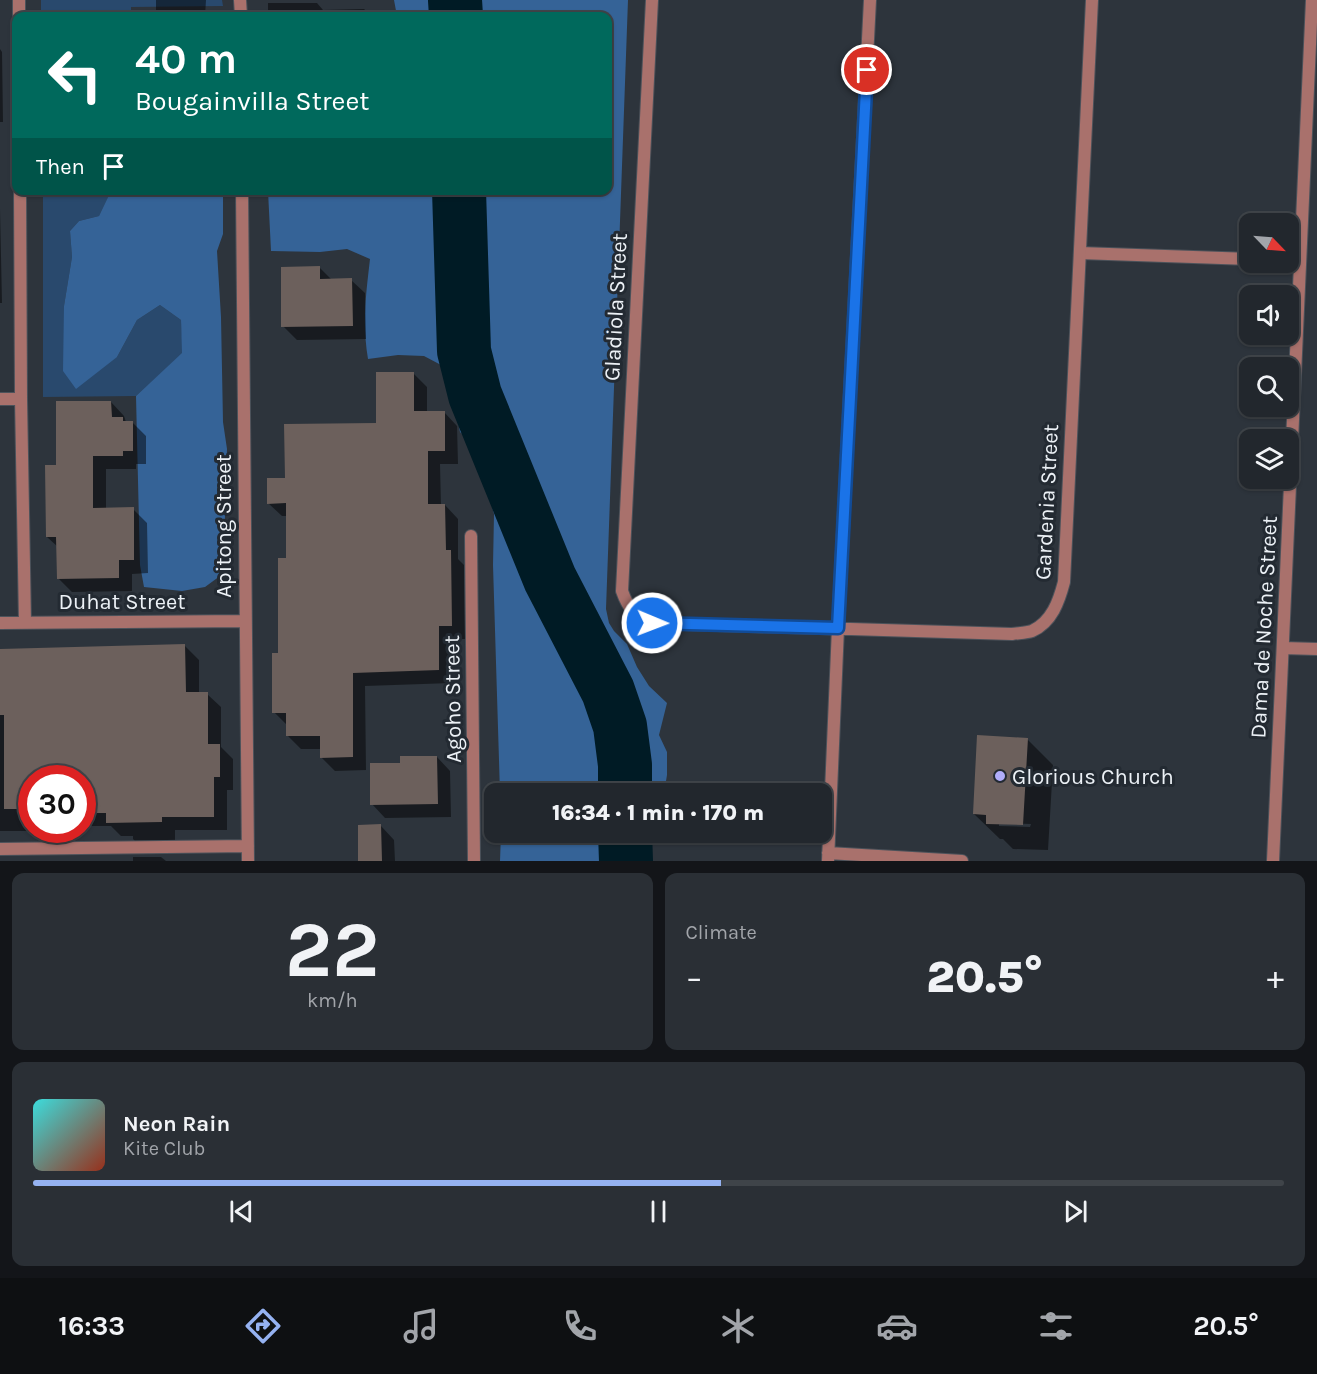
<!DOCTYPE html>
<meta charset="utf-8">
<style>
:root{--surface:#22272d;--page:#2a2f35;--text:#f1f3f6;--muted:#a2a5aa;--line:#3f4449;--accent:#95b2f1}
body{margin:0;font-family:Karla,sans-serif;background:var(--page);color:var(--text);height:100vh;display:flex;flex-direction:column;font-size:22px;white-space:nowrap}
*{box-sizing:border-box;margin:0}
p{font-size:20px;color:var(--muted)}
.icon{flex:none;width:33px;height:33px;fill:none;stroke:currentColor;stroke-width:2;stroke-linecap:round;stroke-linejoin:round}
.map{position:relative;height:861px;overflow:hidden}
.details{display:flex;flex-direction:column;gap:12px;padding:12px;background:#131519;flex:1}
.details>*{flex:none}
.guide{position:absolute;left:12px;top:12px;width:600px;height:183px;border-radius:12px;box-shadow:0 2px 4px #0004,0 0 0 2px var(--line);background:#00695c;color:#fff;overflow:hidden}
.needle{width:39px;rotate:115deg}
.controls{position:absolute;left:1239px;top:213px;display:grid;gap:12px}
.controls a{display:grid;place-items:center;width:60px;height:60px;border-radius:12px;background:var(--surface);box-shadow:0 2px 4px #0004,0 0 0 2px var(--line);font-size:30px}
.speed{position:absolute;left:18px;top:765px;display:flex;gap:12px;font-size:30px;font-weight:700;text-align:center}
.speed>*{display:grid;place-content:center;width:78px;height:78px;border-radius:50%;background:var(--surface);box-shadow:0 2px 4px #0004,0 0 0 2px var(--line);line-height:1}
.speed .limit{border:9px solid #d22;background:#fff;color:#111}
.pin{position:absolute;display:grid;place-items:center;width:51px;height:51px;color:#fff;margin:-26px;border:3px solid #fff;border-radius:50%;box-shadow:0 2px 6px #0007}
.me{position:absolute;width:66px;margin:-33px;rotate:91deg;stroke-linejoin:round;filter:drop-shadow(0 0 4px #0008)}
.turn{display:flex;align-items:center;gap:21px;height:126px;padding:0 24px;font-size:27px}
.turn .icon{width:78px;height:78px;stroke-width:2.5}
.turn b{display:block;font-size:42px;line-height:51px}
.then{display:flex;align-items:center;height:57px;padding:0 24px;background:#0003;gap:12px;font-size:22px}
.big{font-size:45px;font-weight:800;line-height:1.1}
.details .tile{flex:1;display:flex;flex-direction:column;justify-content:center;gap:9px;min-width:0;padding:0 21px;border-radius:12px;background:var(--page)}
.details .dial{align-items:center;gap:0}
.dial b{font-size:78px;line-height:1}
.song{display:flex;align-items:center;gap:18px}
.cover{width:72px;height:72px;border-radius:9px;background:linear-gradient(135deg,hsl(180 70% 55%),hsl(10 70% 35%))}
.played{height:6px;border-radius:3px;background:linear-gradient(90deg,var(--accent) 55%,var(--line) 55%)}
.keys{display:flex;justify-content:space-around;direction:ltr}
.heat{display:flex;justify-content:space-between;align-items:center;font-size:33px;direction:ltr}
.details .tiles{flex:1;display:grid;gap:12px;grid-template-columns:1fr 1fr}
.tile:last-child{grid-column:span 2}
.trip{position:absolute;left:484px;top:783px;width:348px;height:60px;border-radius:12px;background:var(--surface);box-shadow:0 2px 4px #0004,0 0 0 2px var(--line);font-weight:800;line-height:60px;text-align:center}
.tabs{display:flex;height:96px;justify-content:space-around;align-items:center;background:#0e1012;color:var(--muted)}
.tabs .icon{width:42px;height:42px}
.tabs .active{color:var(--accent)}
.tabs b{font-size:27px;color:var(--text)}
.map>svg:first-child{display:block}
.green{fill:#29496d}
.forest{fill:#356397}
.shadow{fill:#0007;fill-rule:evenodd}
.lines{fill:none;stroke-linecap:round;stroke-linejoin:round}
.river{stroke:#001b25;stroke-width:54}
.building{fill:#6c605c}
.service-casing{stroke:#4c525a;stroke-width:14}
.minor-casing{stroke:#4c525a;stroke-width:14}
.service{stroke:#a9716c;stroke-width:12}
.minor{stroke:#a9716c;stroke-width:12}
.route-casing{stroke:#114b97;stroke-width:15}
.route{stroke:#1a73e8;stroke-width:10}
.poi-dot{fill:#b1adfa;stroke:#232a32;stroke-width:2}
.labels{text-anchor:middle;stroke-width:6;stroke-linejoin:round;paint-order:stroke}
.street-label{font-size:22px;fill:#ecf1f6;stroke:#232a32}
.poi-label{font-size:22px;fill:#ecf1f6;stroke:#232a32;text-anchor:start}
</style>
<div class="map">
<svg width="1317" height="861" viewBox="0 0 1317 861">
<rect width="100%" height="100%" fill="#2d343c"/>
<path class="green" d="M 41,0 L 222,0 L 223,6 L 131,7 L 131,16 L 41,16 Z
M 43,191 L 125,191 L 125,192 L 111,192 L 99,216 L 79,221 L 70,231 L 72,257 L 64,306 L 117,357 L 137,320 L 160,305 L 181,320 L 183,353 L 136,396 L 43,397 Z"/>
<path class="forest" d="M 394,0 L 628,0 L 606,609 L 609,623 L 614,631 L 627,644 L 637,667 L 649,686 L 667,703 L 659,735 L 667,752 L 667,775 L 664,793 L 500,793 L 493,565 L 494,514 L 481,465 L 474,444 L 460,432 L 455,404 L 441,365 L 424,356 L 398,355 L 368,359 C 362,323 366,294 370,259 L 347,249 L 320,252 L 271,251 L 268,191 L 608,190 L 608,16 L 397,16 Z
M 111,191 L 223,191 L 223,234 L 217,251 L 221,317 L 223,422 L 227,449 L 224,548 L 220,576 L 205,587 L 182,591 L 144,587 L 140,565 L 136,396 L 182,353 L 181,320 L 160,305 L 137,320 L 117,357 L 76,389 L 63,371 L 64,306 L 72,257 L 70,231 L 79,221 L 99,216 Z
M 501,833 L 501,832 L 647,833 L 641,854 L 643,861 L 500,861 Z"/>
<path class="shadow" d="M 156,0 L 206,0 L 205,16 L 156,16 Z
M 268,3 L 317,3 L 323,10 L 364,9 L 372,16 L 268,16 Z
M 0,49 L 2,52 L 3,122 L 0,122 Z
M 0,209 L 2,303 L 0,303 Z
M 319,267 L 332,280 L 351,280 L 365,293 L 366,339 L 297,340 L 283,326 Z
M 413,373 L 427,387 L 427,413 L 444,412 L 457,426 L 458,464 L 440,464 L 441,506 L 445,505 L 458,519 L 458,559 L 464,565 L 465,639 L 452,639 L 452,683 L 365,686 L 366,770 L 335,771 L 321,757 L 321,749 L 301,749 L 288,736 L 288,726 L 274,712 L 287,559 L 287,516 L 282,516 L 268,503 L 286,480 L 378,424 Z
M 111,402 L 124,416 L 126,422 L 132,422 L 146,436 L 146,464 L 136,464 L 136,469 L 106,469 L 106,509 L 133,509 L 147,523 L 148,573 L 132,574 L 132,591 L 72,592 L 58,578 L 58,547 L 47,537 L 58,466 Z
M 185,646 L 199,660 L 199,694 L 207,694 L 221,707 L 221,747 L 233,759 L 233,790 L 227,790 L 227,830 L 175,830 L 175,852 L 146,852 L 133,839 L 133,836 L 121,836 L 111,826 L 82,826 L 82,778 L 32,778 L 32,830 L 65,830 L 65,833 L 44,833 L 42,831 L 0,831 L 0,652 Z
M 1027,739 L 1053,765 L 1048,850 L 1013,849 L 1003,839 L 1000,839 L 974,814 ZM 999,823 L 1031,824 L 1030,827 L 999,826 Z
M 437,757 L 450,771 L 451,817 L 385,818 L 372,804 L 402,765 Z
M 381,826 L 394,840 L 395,861 L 359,861 Z
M 133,857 L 161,857 L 166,861 L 133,861 Z"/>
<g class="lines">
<path class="river" d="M 455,0 L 456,16
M 459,190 L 464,351 L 475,395 L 550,579 L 608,691 L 620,726 L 625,765 L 625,794
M 625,832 L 626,861"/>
</g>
<path class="building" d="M 320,266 L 320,279 L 352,278 L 353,326 L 281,327 L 281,267 Z
M 376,372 L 414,372 L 414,411 L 445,411 L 445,451 L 428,451 L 428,504 L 445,504 L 446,550 L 451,550 L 452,626 L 439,626 L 439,670 L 353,673 L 353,757 L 320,758 L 320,736 L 286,736 L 286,713 L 272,713 L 272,653 L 278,653 L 278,558 L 286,558 L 286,503 L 267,504 L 267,478 L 285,478 L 284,424 L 376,423 Z
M 56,401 L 111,401 L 112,417 L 123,417 L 123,421 L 133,421 L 133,451 L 123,451 L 123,456 L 93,456 L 93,508 L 134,507 L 134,560 L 119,560 L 119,578 L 57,579 L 56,537 L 46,537 L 45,465 L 56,465 Z
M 185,644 L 186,692 L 208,692 L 208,744 L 220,744 L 220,777 L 214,777 L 214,817 L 162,817 L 162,822 L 106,823 L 106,813 L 82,813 L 82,778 L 32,778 L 32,809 L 4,809 L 4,715 L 0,715 L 0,649 Z
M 977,735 L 1028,738 L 1023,825 L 986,824 L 986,815 L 973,814 Z
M 400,756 L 437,756 L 438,804 L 370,805 L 370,763 L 400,763 Z
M 381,824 L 382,861 L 358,861 L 358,825 Z"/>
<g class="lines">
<defs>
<path id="service" d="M 1080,253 L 1250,259"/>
<path id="minor" d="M 19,0 L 19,16
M 240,0 L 241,16
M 652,0 L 622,591 C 628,608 635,617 652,623 L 1012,634 C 1018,633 1026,633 1032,631 C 1052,622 1059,601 1064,582 L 1092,0
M 20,190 L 21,399 L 25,623
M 242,190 L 248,861
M 0,399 L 21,399
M 471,536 L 474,861
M 0,623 L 245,621
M 1283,648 L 1317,649
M 0,849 L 248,846
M 828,853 L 962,861
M 828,861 L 838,628 L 870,0
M 1273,861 L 1312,0"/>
</defs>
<use href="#service" class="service-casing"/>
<use href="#minor" class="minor-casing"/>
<use href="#service" class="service"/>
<use href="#minor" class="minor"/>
</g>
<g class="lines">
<defs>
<path id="route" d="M 652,623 L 838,628 L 867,70"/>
</defs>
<use href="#route" class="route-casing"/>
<use href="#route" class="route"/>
</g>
<circle class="poi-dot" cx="1000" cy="776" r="6"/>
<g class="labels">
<g class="street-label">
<text transform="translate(615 307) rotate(-87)" y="8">Gladiola Street</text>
<text transform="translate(1046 502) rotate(-87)" y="8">Gardenia Street</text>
<text transform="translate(223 526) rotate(-90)" y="8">Apitong Street</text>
<text x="122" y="609">Duhat Street</text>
<text transform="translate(1263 627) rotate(-87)" y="8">Dama de Noche Street</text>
<text transform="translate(452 699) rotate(-91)" y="8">Agoho Street</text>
</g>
<g class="poi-label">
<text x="1012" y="784">Glorious Church</text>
</g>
</g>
</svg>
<div class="controls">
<a><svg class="needle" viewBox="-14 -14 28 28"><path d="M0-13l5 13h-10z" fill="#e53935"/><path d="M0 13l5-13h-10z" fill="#a2a5aa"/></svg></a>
<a><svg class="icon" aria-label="sound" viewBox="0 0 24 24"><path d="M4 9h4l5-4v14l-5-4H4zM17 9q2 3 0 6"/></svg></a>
<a><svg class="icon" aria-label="search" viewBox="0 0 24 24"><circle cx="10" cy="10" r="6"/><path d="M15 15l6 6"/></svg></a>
<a><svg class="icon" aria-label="layers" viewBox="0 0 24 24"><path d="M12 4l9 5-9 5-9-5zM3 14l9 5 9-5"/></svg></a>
</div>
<div class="speed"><div class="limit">30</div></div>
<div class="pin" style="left:867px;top:70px;background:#d93025"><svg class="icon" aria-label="arrive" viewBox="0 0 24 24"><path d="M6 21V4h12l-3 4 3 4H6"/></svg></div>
<svg class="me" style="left:652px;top:623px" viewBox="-20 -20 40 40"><circle r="17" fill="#1a73e8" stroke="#fff" stroke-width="3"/><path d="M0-11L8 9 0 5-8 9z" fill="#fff"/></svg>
<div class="trip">16:34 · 1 min · 170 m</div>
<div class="guide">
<div class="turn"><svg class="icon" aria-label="left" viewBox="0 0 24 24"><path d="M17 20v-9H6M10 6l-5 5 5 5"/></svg><div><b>40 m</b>Bougainvilla Street</div></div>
<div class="then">Then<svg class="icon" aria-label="arrive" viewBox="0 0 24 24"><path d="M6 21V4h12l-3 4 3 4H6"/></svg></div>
</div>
</div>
<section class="details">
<div class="tiles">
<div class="tile dial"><b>22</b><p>km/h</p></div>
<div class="tile"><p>Climate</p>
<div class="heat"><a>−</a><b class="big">20.5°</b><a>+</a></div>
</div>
<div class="tile">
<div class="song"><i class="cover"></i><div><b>Neon Rain</b><p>Kite Club</p></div></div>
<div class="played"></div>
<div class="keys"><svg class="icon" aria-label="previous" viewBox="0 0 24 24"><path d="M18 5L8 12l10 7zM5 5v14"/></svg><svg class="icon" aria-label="pause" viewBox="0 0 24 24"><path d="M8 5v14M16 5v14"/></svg><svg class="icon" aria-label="next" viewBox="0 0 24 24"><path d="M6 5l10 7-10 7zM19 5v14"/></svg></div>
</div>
</div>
</section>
<nav class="tabs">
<b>16:33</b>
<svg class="icon active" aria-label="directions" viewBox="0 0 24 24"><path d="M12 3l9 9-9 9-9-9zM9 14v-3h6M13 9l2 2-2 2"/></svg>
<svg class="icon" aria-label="music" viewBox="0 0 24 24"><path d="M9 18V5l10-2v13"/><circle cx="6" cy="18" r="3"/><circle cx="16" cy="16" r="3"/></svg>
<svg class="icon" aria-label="phone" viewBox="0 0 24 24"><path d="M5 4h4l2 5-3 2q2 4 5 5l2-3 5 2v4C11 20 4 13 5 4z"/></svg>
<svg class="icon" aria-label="climate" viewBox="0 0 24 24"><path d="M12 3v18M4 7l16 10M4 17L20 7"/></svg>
<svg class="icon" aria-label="car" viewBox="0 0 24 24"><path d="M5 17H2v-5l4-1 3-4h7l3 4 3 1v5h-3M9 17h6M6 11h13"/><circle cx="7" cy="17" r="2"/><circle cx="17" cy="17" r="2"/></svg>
<svg class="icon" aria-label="filters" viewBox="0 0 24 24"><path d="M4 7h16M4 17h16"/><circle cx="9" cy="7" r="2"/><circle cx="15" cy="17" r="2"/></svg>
<b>20.5°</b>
</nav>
